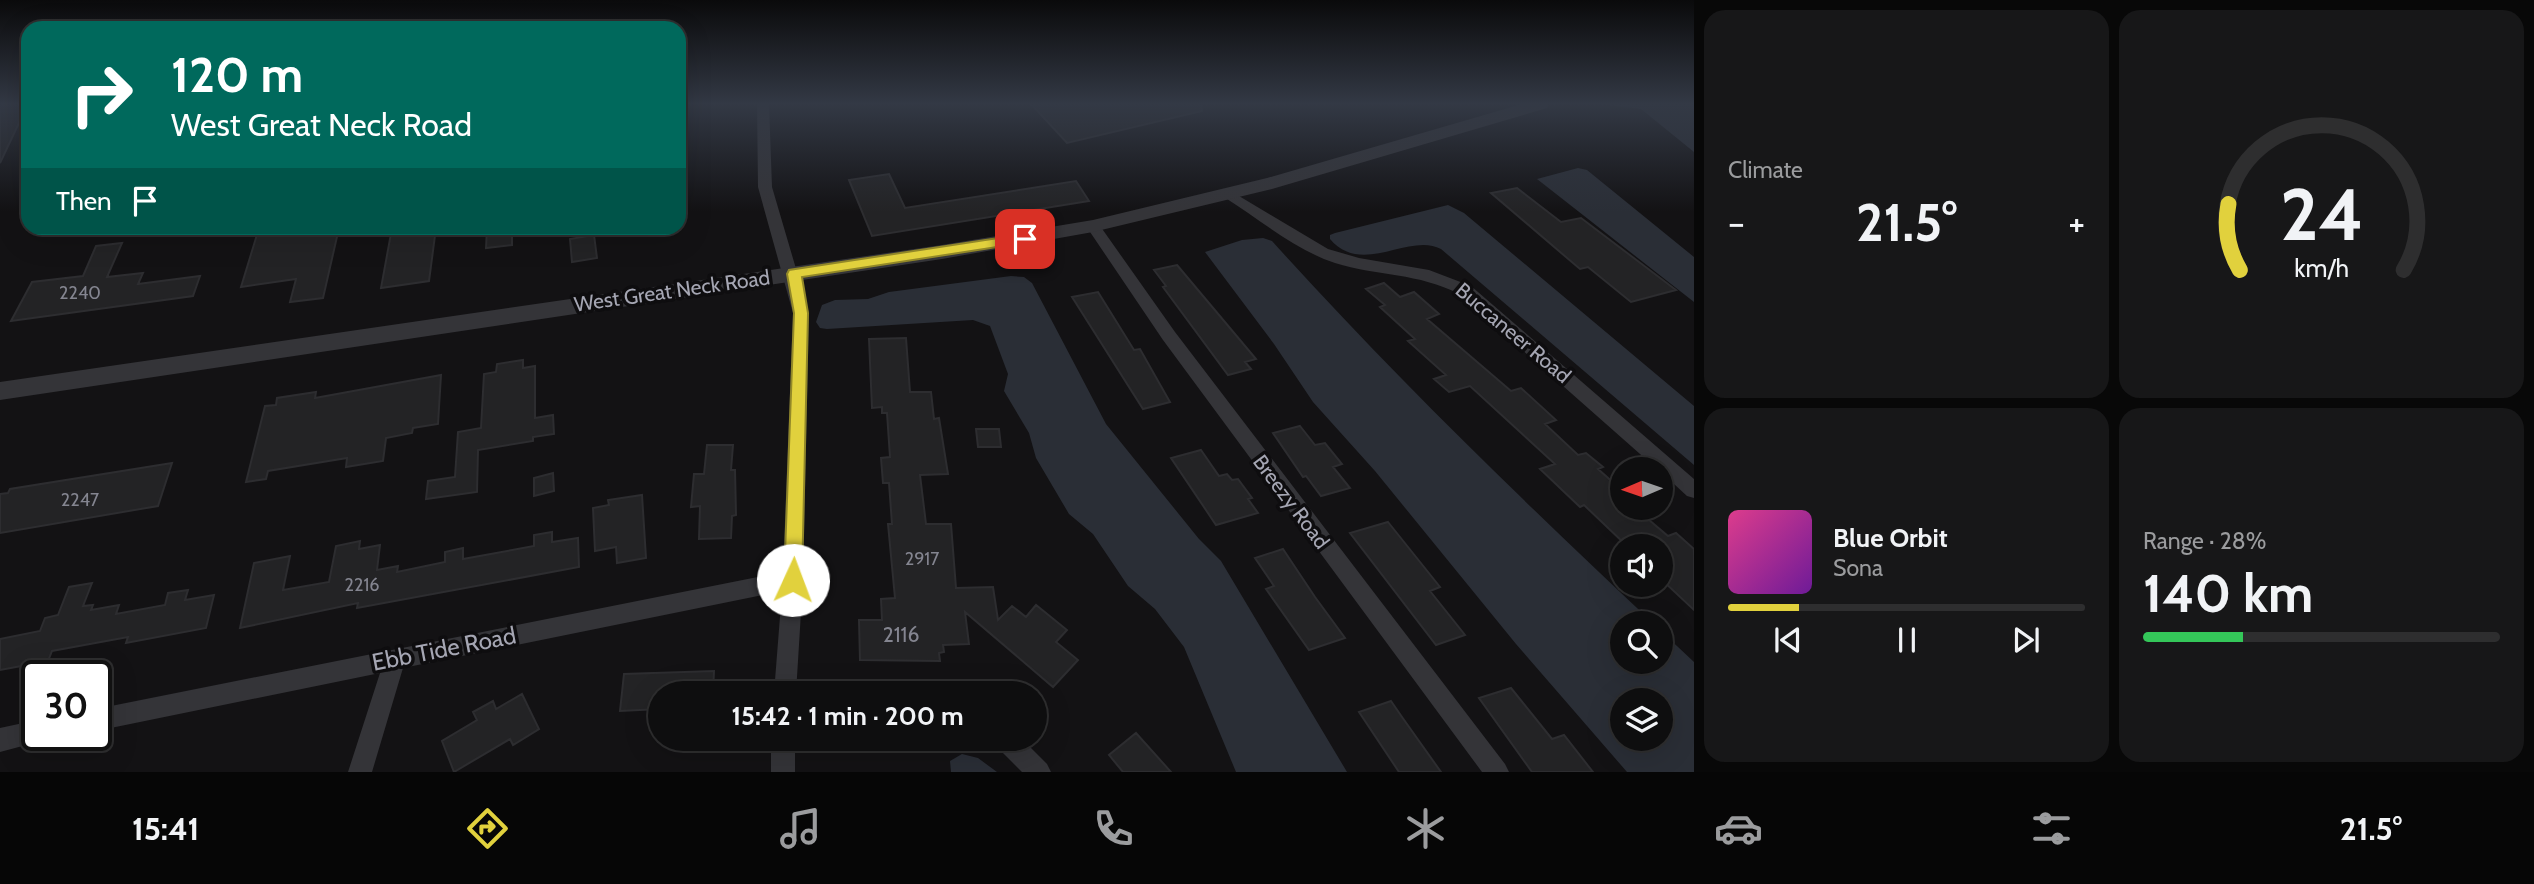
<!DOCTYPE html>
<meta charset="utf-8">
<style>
:root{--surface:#0e0e0f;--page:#171718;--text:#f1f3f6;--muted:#9b9c9e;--line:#2e2e2f;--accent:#e1d13d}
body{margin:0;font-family:Cabin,sans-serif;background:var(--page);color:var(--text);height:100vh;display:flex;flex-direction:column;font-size:26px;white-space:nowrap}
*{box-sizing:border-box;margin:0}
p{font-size:23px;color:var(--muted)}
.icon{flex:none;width:38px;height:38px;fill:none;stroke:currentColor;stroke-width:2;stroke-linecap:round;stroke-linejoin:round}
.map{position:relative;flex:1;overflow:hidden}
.sheet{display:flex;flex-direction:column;gap:10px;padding:10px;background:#080808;width:840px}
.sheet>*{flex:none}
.banner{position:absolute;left:21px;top:21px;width:665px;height:214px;border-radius:21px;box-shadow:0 7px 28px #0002,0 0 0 2px var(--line);background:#00695c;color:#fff;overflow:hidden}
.needle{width:46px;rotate:268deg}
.buttons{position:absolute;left:1610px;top:457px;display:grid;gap:14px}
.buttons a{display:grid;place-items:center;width:63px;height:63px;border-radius:50%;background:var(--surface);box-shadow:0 7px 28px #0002,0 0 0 2px var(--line);font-size:35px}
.speed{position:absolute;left:21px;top:660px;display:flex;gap:14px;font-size:35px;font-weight:700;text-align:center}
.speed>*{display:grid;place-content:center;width:91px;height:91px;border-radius:50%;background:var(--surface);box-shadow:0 7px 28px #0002,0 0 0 2px var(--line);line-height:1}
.speed .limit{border:4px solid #111;border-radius:10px;background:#fff;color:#111}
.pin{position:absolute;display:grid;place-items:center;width:60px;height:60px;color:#fff;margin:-30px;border-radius:14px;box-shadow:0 4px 10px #0006}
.me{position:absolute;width:77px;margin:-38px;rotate:2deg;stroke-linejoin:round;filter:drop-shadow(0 0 5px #0008)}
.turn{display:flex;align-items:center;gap:24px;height:147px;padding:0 35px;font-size:32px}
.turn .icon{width:91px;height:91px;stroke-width:2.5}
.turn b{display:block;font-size:49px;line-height:60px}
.then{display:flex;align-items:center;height:66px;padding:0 35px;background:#0003;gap:14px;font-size:26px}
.big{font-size:52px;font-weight:700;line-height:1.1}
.sheet .widget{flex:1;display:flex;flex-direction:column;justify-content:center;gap:10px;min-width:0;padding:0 24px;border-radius:21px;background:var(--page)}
.sheet .dial{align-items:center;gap:0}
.dial svg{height:182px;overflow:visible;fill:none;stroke:var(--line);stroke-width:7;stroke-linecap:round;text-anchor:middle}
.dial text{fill:var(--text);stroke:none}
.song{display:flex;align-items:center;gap:21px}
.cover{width:84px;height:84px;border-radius:10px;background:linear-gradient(135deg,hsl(330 70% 55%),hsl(280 70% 35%))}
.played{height:7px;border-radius:4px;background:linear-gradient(90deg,var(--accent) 20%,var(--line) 20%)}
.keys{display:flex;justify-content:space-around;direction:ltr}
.heat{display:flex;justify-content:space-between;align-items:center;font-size:38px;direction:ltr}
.charge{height:10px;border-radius:5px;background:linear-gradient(90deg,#34c759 28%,var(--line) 0)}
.sheet .tiles{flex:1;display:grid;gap:10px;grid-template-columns:repeat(2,1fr)}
.trip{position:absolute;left:648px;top:681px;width:399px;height:70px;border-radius:35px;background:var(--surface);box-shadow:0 7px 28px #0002,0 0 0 2px var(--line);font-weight:700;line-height:70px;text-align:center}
.menu{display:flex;height:112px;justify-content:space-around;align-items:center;background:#060606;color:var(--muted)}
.menu .icon{width:49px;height:49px}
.menu .on{color:var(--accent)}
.menu b{font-size:32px;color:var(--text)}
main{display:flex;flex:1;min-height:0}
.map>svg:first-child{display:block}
.water{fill:#2a2e36;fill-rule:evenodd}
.building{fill:#232325;stroke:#2d2d30;stroke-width:2}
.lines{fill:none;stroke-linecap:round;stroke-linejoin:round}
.minor{fill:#343438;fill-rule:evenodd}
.tertiary{fill:#343438;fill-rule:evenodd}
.route{fill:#e1d13d;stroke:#928828;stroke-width:2}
.labels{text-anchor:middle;stroke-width:7;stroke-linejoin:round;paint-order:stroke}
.number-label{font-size:18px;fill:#848590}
.street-label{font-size:21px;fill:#a5a6b3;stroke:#0e0d0f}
.near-number-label{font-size:21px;fill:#848590}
.near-street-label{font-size:24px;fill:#a5a6b3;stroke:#0e0d0f}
</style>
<main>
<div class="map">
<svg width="1694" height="772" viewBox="0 0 1694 772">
<rect width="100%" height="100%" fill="#131214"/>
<path class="water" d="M 1600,104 L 1694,104 L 1694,152 L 1641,109 Z
M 1578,168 L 1587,170 L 1694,257 L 1694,302 L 1537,179 Z
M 1448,205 L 1464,213 L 1694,406 L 1694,465 L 1441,249 C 1409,232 1362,277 1330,239 L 1330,235 L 1335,233 Z
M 1263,238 L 1272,241 C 1392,374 1522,500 1653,623 L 1622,623 L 1622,662 L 1661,662 L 1661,631 L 1694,662 L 1694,772 L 1627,772 L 1516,644 L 1375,471 L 1313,402 L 1274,344 L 1205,252 L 1242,240 ZM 1661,700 L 1661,738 L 1622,738 L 1622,700 Z
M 1011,276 L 1024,277 L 1032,283 L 1106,424 L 1199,539 L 1221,561 L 1347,772 L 1236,772 L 1184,647 L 1155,609 L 1128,586 L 1093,534 L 1069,514 L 1036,458 L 1029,433 L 1004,391 L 1008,374 L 990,326 L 973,320 L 827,329 L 820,328 L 816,322 L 822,305 L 835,300 L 868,299 L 889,292 Z
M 962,754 L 978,758 L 997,772 L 951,772 L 950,761 Z"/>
<path class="building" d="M 0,104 L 28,104 L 0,163 Z
M 1031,104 L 1201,104 L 1202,111 L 1067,143 Z
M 889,174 L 905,208 L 1076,181 L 1089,201 L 872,236 L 849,180 Z
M 1517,188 L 1561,222 L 1581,218 L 1676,290 L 1631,302 L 1588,267 L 1580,269 L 1491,193 Z
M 259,228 L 339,228 L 323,298 L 290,302 L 296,279 L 241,287 Z
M 392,228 L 436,228 L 429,281 L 381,288 Z
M 487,228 L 512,228 L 512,245 L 486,248 Z
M 594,235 L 597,258 L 572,262 L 570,239 Z
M 122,243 L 107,277 L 143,273 L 138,284 L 200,276 L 193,296 L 11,321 L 32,282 L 83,276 L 96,246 Z
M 1177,265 L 1256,359 L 1245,362 L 1251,369 L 1228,375 L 1163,287 L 1166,286 L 1154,270 Z
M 1384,283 L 1400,297 L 1414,292 L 1439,314 L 1427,319 L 1511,391 L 1521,388 L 1556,420 L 1545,424 L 1578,455 L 1586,453 L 1603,467 L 1598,469 L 1616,485 L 1612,486 L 1622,496 L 1622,508 L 1635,508 L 1668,536 L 1676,533 L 1694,549 L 1694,610 L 1661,579 L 1661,546 L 1627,546 L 1584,505 L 1580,507 L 1540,469 L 1555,464 L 1470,386 L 1449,392 L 1434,379 L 1446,375 L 1408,341 L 1415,339 L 1380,307 L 1385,305 L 1366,289 Z
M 1098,292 L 1134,350 L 1140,349 L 1170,402 L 1143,409 L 1072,297 Z
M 906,338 L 910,392 L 931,392 L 934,419 L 939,418 L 948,474 L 920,475 L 926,524 L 951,524 L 956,588 L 993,587 L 998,620 L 1012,606 L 1026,617 L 1036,605 L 1067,630 L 1056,642 L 1078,660 L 1053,687 L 965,612 L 969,644 L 943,645 L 944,652 L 939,653 L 940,661 L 860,660 L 859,620 L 882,620 L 881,599 L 895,598 L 888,524 L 892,524 L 889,483 L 883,483 L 881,458 L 890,457 L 887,413 L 882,413 L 882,407 L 872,408 L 869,339 Z
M 523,360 L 523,368 L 535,366 L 535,418 L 553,415 L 554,434 L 533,437 L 533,441 L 478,450 L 477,492 L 426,499 L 428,481 L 455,477 L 458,432 L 481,428 L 484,374 L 496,372 L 497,364 Z
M 441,375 L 438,424 L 413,428 L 412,433 L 386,438 L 383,461 L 346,467 L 347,458 L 268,471 L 266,479 L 246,482 L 265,406 L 276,405 L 277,398 L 316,392 L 315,398 Z
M 1300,426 L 1315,445 L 1325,443 L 1342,464 L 1333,467 L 1350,488 L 1321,496 L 1306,476 L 1303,477 L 1273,433 Z
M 976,429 L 999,429 L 1001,447 L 978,447 Z
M 707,445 L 733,445 L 731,470 L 735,470 L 736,515 L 732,516 L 731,538 L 699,539 L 700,506 L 691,507 L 694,474 L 704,474 Z
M 1201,450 L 1219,476 L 1227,474 L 1232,480 L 1238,479 L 1252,498 L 1248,499 L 1258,513 L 1216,525 L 1171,458 Z
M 172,463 L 158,506 L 0,533 L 0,494 L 8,493 L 10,489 Z
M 553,473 L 554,491 L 534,496 L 534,478 Z
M 642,495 L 646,558 L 617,563 L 616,547 L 595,551 L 593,508 L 609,505 L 608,500 Z
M 1388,522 L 1440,587 L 1430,591 L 1465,635 L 1436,645 L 1350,533 Z
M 552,532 L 552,542 L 578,538 L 579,567 L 357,608 L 358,603 L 240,628 L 254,563 L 290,556 L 283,590 L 329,582 L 336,546 L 360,541 L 359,549 L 380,545 L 377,570 L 398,566 L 397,572 L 445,562 L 445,552 L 463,548 L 463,559 L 534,546 L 534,535 Z
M 1283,549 L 1315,597 L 1345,638 L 1309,650 L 1266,589 L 1274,586 L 1255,558 Z
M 92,583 L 83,606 L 93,605 L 91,610 L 119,605 L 116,614 L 165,605 L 168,593 L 188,590 L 185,600 L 214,595 L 206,628 L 126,643 L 128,637 L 52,651 L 48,661 L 0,670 L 0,639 L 40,631 L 45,618 L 58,615 L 69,587 Z
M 714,671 L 713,693 L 660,693 L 660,709 L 620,711 L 624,674 Z
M 1511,688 L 1552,739 L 1564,735 L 1593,772 L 1532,772 L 1479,698 Z
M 522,694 L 539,729 L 513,745 L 510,739 L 454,772 L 442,741 L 477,720 L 473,712 L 493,701 L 496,709 Z
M 1391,701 L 1402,717 L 1441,772 L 1399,772 L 1359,712 Z
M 1136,733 L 1171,772 L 1123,772 L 1109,755 Z"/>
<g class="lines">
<path class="minor" d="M 757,104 L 769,104 L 772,187 L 809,313 L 803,580 L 796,693 L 774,693 L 782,591 L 403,668 L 372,772 L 348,772 L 380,673 L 96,731 L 96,709 L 783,572 L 793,313 L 758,187 Z
M 1229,190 L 1328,249 L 1359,258 L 1429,270 L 1471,286 L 1694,479 L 1694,498 L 1687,496 L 1661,472 L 1661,469 L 1657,469 L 1459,294 C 1419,273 1377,276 1335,263 C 1295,250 1259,219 1224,197 L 1222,194 Z
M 1093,221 L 1098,223 L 1175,332 L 1505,764 L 1509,772 L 1482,772 L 1163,340 L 1086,226 Z
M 37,720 L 37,735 L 47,735 L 45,740 L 0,752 L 0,728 Z
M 771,738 L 795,738 L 795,772 L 771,772 Z
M 993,738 L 1021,738 L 1047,764 L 1051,772 L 1022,772 L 996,746 Z"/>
<path class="tertiary" d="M 1522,104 L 1549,104 L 1547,108 L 1272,189 L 1093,232 L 942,259 L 0,400 L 0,382 L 942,245 L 1093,220 L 1267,178 Z"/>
</g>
<linearGradient id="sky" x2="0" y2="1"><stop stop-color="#0a0a0b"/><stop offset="0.49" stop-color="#333945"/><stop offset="1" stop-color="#333945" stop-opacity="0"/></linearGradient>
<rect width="1694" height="212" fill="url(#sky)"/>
<path class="route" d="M 1025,234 L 1032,239 L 1030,242 L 802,277 L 808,313 L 802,580 L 800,586 L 793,588 L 786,586 L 784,580 L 794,313 L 787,274 L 789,270 Z"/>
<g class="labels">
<g class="number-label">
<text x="80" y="299">2240</text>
<text x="80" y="506">2247</text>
<text x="922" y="565">2917</text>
<text x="362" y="591">2216</text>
</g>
<g class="street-label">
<text transform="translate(672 291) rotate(-8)" y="7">West Great Neck Road</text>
<text transform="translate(1513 333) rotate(40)" y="7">Buccaneer Road</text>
<text transform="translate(1291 502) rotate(53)" y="7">Breezy Road</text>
</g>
<g class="near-number-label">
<text x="901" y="642">2116</text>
</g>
<g class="near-street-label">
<text transform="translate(444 649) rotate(-11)" y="8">Ebb Tide Road</text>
</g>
</g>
</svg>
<div class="buttons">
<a><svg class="needle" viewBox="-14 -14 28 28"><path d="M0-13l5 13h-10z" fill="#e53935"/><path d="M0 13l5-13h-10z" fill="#9b9c9e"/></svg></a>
<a><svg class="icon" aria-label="sound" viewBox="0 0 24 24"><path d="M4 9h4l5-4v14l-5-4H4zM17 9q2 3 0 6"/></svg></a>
<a><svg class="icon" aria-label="search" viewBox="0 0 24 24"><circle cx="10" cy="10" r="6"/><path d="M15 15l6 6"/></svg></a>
<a><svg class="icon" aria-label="layers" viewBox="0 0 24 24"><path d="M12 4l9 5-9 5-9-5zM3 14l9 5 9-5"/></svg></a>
</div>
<div class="speed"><div class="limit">30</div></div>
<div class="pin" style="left:1025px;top:239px;background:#d93025"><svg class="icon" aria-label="arrive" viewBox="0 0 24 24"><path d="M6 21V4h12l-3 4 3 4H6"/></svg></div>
<svg class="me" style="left:793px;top:580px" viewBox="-20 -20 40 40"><circle r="19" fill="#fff"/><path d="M0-13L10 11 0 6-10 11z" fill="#e1d13d"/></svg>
<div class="trip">15:42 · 1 min · 200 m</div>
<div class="banner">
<div class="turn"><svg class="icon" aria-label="right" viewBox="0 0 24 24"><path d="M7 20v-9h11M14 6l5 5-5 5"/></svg><div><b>120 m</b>West Great Neck Road</div></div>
<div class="then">Then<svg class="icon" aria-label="arrive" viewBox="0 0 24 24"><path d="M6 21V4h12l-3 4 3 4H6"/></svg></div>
</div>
</div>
<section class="sheet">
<div class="tiles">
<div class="widget"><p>Climate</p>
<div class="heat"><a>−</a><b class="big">21.5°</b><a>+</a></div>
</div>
<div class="widget dial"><svg viewBox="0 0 100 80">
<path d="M14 69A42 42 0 1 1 86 69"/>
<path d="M14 69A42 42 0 0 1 9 40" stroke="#e1d13d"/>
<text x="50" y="56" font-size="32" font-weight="700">24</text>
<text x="50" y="72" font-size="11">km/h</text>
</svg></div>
<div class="widget">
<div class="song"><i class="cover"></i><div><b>Blue Orbit</b><p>Sona</p></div></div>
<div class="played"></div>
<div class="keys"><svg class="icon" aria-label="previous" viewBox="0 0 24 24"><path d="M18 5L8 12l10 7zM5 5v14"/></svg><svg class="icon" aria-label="pause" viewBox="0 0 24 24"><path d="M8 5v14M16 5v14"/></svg><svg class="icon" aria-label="next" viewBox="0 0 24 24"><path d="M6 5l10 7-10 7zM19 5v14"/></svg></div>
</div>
<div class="widget"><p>Range · 28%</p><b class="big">140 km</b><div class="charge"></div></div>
</div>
</section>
</main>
<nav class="menu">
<b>15:41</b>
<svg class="icon on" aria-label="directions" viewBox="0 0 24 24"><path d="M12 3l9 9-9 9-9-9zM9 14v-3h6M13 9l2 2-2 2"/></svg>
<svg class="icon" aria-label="music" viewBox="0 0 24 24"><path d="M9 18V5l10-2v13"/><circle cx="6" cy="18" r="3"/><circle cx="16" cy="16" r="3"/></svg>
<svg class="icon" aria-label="phone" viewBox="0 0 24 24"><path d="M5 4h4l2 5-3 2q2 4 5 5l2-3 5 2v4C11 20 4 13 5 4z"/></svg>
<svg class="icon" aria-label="climate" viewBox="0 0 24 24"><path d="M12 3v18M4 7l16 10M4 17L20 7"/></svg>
<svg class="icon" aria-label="car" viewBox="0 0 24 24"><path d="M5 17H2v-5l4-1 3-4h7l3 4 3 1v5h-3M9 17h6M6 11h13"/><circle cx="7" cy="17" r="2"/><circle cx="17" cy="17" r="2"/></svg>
<svg class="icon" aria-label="filters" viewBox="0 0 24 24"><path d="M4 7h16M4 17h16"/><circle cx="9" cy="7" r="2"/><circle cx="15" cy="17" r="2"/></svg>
<b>21.5°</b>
</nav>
